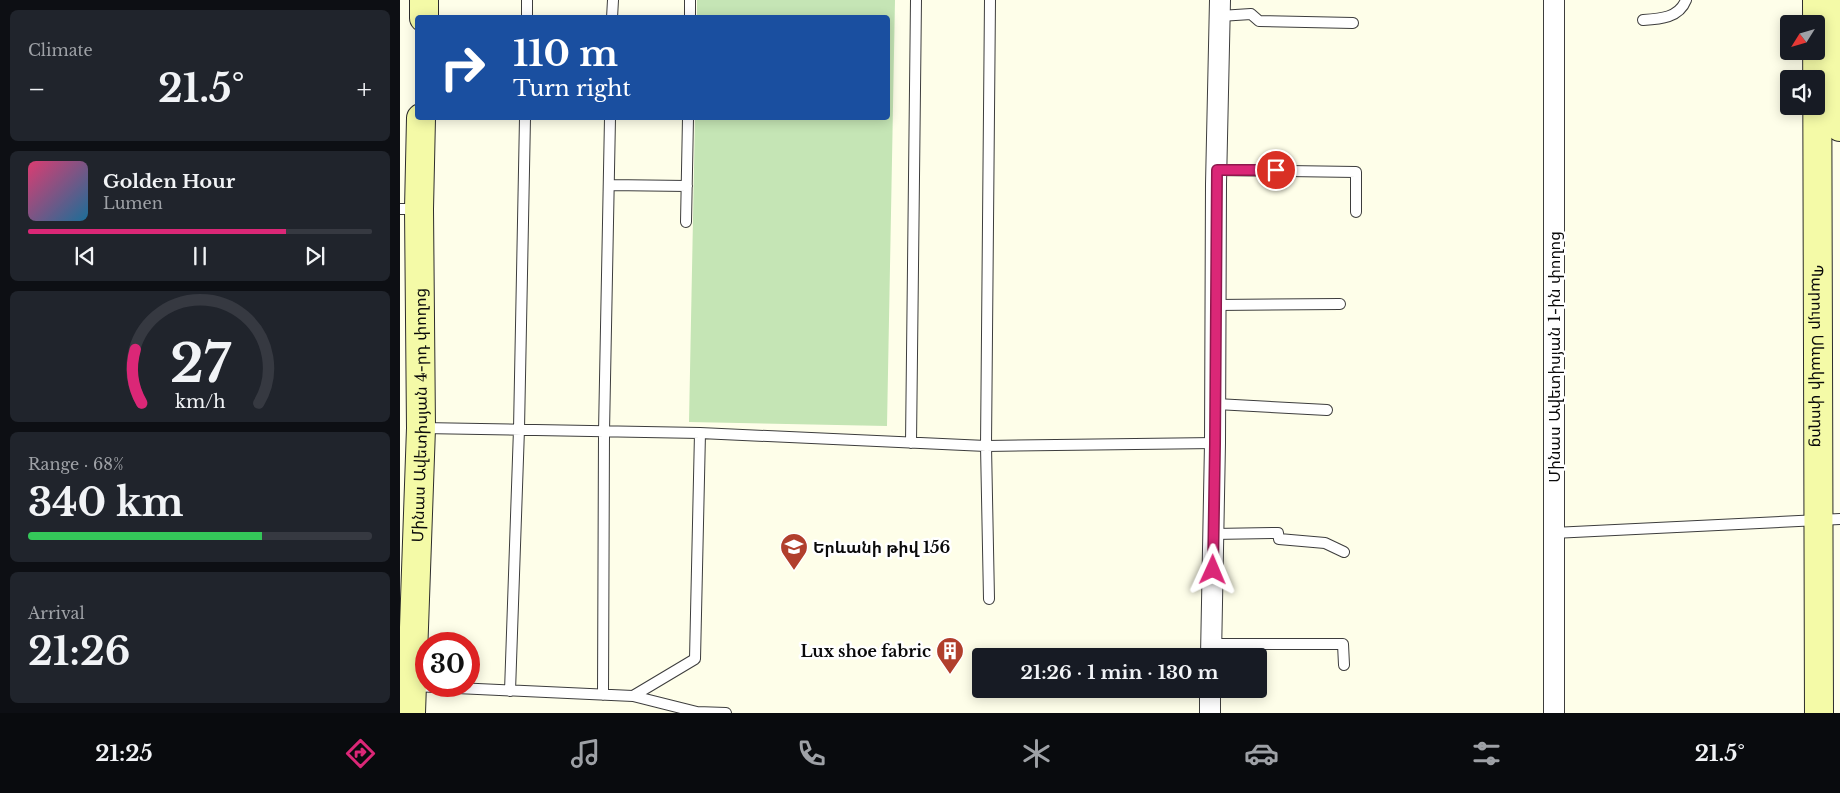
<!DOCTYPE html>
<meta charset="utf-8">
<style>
:root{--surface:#171b24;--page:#20242c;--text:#f1f3f6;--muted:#9ea1a6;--line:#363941;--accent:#db2777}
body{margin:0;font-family:"Libre Baskerville","Noto Sans Armenian",serif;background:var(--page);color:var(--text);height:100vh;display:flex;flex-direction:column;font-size:19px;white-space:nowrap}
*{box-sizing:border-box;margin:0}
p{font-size:16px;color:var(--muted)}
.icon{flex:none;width:28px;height:28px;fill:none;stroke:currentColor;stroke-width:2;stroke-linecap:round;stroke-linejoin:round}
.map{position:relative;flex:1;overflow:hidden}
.drawer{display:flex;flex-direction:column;gap:10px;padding:10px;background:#0d0f14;width:400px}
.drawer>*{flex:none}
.top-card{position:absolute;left:15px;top:15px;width:475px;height:105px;border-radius:5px;box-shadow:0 2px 12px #0003;background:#1a4fa0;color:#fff;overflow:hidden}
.needle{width:32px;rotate:233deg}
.fabs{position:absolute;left:1380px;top:15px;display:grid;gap:10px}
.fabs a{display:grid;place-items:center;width:45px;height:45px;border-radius:5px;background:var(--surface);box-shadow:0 2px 12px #0003;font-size:25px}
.speed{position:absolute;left:15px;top:632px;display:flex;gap:10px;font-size:25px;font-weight:700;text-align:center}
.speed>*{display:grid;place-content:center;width:65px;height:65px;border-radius:50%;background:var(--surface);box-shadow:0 2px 12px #0003;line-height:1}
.speed .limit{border:8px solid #d22;background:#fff;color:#111}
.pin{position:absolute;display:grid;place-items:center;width:42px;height:42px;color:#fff;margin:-21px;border:2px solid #fff;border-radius:50%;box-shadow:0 1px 5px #0007}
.me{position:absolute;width:55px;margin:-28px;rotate:1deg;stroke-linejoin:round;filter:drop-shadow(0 0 4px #0008)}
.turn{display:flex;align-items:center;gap:18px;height:105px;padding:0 15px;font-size:22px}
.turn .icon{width:65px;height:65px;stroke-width:2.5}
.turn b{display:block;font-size:35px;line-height:42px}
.big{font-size:38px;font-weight:800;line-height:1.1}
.drawer .tile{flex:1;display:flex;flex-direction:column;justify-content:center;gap:8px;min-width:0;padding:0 18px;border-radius:8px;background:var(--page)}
.drawer .dial{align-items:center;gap:0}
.dial svg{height:130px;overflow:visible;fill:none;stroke:var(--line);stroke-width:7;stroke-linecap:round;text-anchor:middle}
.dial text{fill:var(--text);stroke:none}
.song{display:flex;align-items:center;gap:15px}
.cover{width:60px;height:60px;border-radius:8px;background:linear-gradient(135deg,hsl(340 70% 55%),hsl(200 70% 35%))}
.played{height:5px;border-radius:2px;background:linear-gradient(90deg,var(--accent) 75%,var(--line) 75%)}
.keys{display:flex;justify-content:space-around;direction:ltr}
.heat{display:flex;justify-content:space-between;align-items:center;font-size:28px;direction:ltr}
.charge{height:8px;border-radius:4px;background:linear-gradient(90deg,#34c759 68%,var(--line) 0)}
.trip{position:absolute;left:572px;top:648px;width:295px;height:50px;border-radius:5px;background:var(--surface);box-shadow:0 2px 12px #0003;font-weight:800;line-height:50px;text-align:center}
.dock{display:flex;height:80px;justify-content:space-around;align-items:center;background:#090b0e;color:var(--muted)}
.dock .icon{width:35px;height:35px}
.dock .selected{color:var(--accent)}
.dock b{font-size:22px;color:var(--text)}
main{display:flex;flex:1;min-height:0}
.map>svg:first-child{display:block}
.green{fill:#c5e5b5}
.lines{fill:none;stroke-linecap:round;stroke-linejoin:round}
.lane-casing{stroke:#3d3d3d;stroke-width:12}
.street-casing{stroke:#3d3d3d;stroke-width:22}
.secondary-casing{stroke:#2c2c2c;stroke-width:30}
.lane{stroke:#fff;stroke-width:10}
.street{stroke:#fff;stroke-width:20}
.secondary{stroke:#f4faa7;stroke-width:28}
.route-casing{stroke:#8e194d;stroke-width:12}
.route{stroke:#db2777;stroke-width:9}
.labels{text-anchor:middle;stroke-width:5;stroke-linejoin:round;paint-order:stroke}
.street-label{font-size:16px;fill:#0a0a0a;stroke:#fff}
.poi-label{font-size:16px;font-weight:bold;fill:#0a0a0a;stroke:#fff;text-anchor:start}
</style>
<main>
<section class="drawer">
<div class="tile"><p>Climate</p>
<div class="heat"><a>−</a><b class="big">21.5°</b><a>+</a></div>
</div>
<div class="tile">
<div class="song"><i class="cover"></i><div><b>Golden Hour</b><p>Lumen</p></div></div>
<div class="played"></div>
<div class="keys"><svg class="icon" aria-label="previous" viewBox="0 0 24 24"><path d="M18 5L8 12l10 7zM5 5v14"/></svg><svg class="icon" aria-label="pause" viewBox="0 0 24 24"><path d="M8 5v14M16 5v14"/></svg><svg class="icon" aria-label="next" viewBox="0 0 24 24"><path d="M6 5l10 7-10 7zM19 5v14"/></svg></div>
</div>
<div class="tile dial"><svg viewBox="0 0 100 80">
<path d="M14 69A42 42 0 1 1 86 69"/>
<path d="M14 69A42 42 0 0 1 10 36" stroke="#db2777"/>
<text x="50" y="56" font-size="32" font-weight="700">27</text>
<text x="50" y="72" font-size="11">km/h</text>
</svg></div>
<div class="tile"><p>Range · 68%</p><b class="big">340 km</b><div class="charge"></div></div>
<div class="tile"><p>Arrival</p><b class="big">21:26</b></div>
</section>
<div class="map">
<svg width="1440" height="713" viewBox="0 0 1440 713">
<rect width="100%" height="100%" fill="#fefee9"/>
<path class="green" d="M 297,0 L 495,0 L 487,426 L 289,422 L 295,118 L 488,118 L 488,18 L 297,17 Z"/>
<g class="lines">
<defs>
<path id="lane" d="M 820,16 L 851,14 L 859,21 L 953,23
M 127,18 L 127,0
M 212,18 L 213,0
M 290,18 L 290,0
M 1243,20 C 1260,19 1279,18 1286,0
M 817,170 L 956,172 L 956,212
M 209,185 L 287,186
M 0,209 L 19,209
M 286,222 L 288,118
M 816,305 L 940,304
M 816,404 L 927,410
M 22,428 L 300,433 L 586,446 L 815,443
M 511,443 L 516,0
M 1153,533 L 1440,519
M 813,534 L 878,533 L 879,539 L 925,543 L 944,552
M 589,599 L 586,446 L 590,0
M 811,644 L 943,644 L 944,665
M 13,686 L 233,696 L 297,712 L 326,713
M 110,691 L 119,429 L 125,118
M 203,695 L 204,432 L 210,118
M 233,696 L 295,659 L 300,433"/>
<path id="street" d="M 811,656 L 815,443 L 816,184 L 820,0
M 810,713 L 810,689
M 1154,713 L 1154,0"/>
<g id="secondary">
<path id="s1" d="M 1417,0 L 1419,713"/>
<path d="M 1439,0 L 1440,127"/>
<path d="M 24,18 L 24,0"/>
<path id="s2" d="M 11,713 L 21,428 L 19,209 L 21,118"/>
</g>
</defs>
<use href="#lane" class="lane-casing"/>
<use href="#street" class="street-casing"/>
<use href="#secondary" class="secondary-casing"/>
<use href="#lane" class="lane"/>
<use href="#street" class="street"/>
<use href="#secondary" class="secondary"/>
</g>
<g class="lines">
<defs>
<path id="route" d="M 813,570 L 815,444 L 817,170 L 876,170"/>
</defs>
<use href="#route" class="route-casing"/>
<use href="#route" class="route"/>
</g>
<defs>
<symbol id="school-pin" viewBox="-11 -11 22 30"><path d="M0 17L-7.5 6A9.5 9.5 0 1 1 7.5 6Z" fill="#b13f2c" stroke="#fff"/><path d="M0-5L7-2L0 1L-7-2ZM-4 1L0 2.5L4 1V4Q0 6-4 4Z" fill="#fff"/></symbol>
<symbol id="building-pin" viewBox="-11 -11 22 30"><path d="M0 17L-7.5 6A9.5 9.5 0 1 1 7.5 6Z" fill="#b13f2c" stroke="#fff"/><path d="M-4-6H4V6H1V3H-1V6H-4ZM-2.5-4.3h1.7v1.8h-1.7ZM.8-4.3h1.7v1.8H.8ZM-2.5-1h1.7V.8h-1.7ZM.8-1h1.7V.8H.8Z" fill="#fff"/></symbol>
</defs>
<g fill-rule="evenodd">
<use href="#school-pin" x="378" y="531" width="32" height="43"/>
<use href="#building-pin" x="534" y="635" width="32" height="43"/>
</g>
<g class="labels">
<g class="street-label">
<text transform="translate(1154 357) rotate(-90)" y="6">Մինաս Ավետիսյան 1-ին փողոց</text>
<text dy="6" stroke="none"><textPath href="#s1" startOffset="356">Պարույր Սևակի փողոց</textPath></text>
<text dy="6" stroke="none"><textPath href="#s2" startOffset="298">Մինաս Ավետիսյան 4-րդ փողոց</textPath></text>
</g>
<g class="poi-label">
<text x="413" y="553">Երևանի թիվ 156</text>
<text x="531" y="657" text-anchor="end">Lux shoe fabric</text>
</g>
</g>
</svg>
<div class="fabs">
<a><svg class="needle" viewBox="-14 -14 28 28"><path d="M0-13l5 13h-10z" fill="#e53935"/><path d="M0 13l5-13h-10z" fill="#9ea1a6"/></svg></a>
<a><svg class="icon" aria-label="sound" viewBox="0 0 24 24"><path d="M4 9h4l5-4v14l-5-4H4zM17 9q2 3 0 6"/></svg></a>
</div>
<div class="speed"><div class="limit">30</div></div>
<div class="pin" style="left:876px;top:170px;background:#d93025"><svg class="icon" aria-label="arrive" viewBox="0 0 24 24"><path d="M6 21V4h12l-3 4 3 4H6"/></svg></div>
<svg class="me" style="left:813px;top:570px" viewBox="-20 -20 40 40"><path d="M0-17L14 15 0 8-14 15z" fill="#db2777" stroke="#fff" stroke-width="4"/></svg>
<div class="trip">21:26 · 1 min · 130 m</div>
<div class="top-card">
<div class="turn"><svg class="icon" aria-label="right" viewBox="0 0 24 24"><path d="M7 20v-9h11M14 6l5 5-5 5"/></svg><div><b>110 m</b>Turn right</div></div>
</div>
</div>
</main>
<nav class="dock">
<b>21:25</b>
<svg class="icon selected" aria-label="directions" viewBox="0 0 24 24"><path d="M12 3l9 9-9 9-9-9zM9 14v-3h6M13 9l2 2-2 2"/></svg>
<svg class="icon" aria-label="music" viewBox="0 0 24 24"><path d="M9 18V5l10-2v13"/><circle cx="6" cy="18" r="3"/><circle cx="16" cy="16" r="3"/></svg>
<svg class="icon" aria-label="phone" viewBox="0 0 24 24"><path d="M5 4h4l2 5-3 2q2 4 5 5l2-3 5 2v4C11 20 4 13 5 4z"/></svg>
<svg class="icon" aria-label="climate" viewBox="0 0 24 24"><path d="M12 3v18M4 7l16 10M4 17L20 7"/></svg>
<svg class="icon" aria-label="car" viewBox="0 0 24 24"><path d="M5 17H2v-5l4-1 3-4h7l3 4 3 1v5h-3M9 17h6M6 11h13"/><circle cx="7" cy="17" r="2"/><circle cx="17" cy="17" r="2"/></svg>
<svg class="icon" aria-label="filters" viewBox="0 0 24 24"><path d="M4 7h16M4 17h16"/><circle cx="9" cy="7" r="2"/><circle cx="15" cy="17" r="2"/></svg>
<b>21.5°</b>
</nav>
